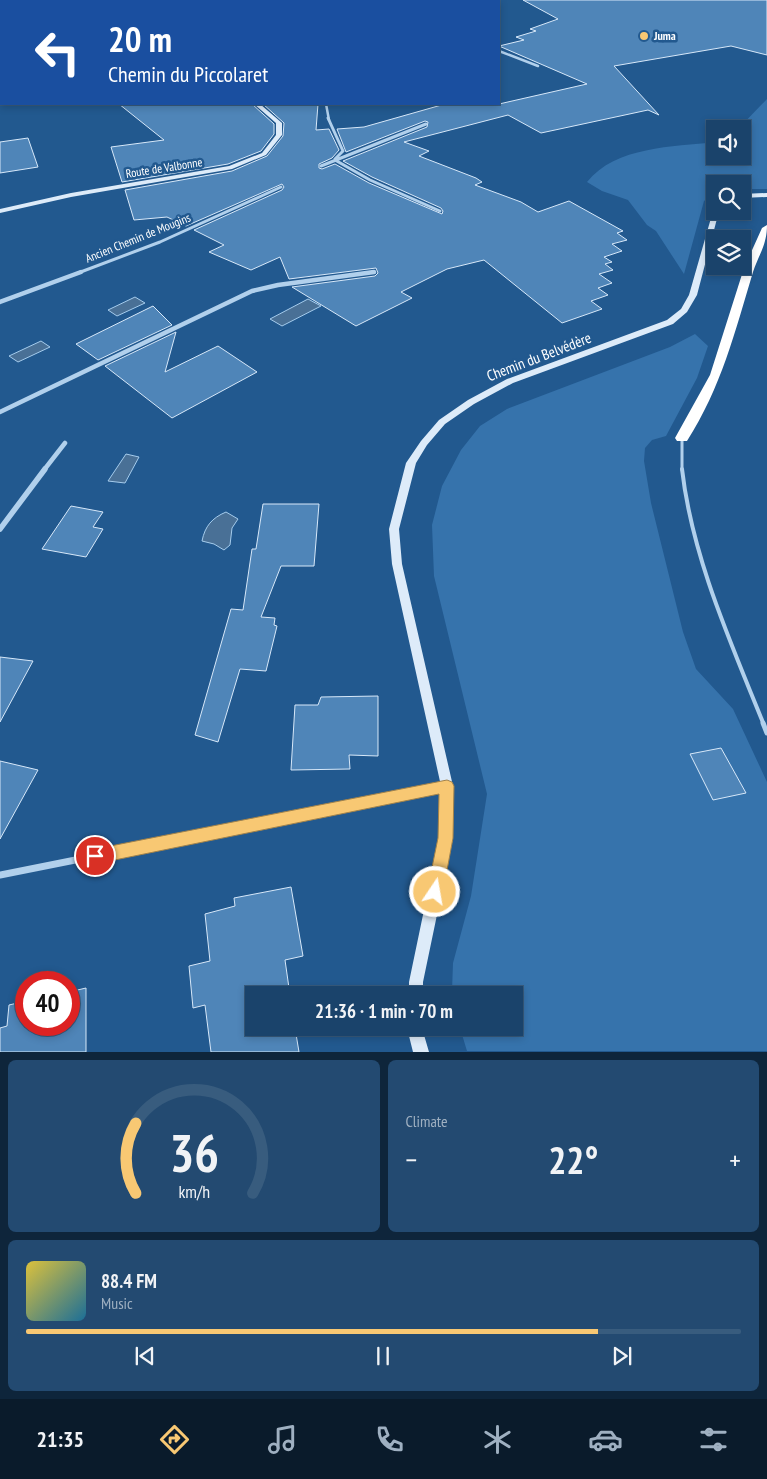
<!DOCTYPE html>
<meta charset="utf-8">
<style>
:root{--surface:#1a436b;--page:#234a71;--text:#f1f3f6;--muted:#9fb0c1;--line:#385c7e;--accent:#f8c873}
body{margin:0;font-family:"PT Sans Narrow",sans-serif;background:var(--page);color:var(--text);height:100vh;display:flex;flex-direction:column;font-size:19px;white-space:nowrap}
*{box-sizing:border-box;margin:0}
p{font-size:16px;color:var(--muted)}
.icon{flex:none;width:28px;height:28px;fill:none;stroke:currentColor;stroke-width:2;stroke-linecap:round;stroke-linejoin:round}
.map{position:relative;height:1052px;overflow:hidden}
.side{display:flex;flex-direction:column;gap:8px;padding:8px;background:#0e253b;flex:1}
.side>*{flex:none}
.top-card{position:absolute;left:0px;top:0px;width:500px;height:105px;box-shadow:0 2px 8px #0003,0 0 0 1px var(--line);background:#1a4fa0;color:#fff;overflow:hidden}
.buttons{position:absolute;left:706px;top:120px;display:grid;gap:10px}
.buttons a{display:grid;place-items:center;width:45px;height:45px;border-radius:0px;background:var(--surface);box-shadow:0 2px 8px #0003,0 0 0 1px var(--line);font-size:25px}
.speed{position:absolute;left:15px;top:971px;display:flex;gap:10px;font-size:25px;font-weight:700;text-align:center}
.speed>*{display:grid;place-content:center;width:65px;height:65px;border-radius:50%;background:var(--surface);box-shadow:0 2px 8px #0003,0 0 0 1px var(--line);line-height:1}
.speed .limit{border:8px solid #d22;background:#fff;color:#111}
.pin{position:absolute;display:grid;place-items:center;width:42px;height:42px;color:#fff;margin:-21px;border:2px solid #fff;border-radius:50%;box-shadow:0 1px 5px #0007}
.me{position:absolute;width:55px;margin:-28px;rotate:12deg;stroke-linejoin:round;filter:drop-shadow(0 0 4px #0008)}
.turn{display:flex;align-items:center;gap:18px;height:105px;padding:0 25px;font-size:22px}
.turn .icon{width:65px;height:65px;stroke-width:2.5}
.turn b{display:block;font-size:35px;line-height:42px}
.big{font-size:38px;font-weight:800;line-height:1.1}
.side .widget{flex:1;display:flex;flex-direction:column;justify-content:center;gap:8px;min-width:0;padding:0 18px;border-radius:8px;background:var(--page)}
.side .dial{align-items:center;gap:0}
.dial svg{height:130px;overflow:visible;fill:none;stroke:var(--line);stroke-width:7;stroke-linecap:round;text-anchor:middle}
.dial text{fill:var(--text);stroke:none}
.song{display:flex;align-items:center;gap:15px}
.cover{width:60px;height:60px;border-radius:8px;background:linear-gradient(135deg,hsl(50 70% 55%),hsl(200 70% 35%))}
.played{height:5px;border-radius:2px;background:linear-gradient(90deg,var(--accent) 80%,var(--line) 80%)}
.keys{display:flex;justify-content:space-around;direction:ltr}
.heat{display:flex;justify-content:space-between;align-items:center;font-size:28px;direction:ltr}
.side .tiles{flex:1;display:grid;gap:8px;grid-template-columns:1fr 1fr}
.widget:last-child{grid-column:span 2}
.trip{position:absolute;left:245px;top:986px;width:278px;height:50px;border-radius:0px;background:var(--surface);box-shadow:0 2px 8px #0003,0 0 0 1px var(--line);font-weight:800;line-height:50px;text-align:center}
.tabs{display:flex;height:80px;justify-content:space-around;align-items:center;background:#0a1b2b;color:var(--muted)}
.tabs .icon{width:35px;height:35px}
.tabs .on{color:var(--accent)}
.tabs b{font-size:22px;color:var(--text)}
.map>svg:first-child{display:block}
.green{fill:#3673ac}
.water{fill:#497096;stroke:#a5cced}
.building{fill:#4f85b8;stroke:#d7e8f9}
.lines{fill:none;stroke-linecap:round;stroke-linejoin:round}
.lane-far3{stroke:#b1d0ec;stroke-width:2}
.lane-far2{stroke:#b1d0ec;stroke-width:3}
.lane-far1{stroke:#b1d0ec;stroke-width:4}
.lane{stroke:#b1d0ec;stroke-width:5}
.street-far4{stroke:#b1d0ec;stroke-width:2.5}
.street-far3{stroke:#b1d0ec;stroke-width:3}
.street-far2{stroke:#b1d0ec;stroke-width:4.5}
.street-far1{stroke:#b1d0ec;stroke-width:5.5}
.street{stroke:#b1d0ec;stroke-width:7}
.secondary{fill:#ddebf9;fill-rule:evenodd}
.primary{fill:#f7faff;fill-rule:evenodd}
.highway{fill:#fff;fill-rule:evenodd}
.route{fill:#f8c873;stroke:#a1824b}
.poi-dot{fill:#f8c873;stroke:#22598f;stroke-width:2}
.labels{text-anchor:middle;stroke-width:5;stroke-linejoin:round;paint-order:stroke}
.far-poi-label{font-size:12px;font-weight:bold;fill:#fff;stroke:#22598f;text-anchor:start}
.far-street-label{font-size:12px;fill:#fff;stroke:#22598f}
.street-label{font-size:15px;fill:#fff;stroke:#22598f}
</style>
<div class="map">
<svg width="767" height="1052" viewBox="0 0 767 1052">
<rect width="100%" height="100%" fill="#22598f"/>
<path class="green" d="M 767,92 L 767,189 L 743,189 L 742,184 L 715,184 L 715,193 L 704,201 L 684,274 L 656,231 L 647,225 L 628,200 L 602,191 L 587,182 C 616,146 673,147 715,142 L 715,156 L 742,156 L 742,129 L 738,129 L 767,99 Z
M 695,334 L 708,346 L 697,378 L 666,436 L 652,440 L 645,448 L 644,461 L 651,503 L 683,632 L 696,669 L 733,709 L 767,782 L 767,1051 L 467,1051 L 460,1028 L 514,1028 L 514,995 L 453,995 L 452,991 L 453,963 L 471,896 L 487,794 L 434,576 L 432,525 L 442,486 L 461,450 L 480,426 L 507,409 L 670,347 Z"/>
<path class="water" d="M 135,297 L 145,303 L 117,316 L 108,310 Z
M 308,299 L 321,306 L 282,326 L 270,319 Z
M 41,341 L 50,347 L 18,362 L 9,356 Z
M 126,454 L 139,457 L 125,483 L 108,481 Z
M 226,512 L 238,519 L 232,528 L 230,545 L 224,550 L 214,544 L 202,541 C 205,526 212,518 226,512 Z"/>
<path class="building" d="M 523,0 L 767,0 L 767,55 L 731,46 L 614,66 L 659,115 L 648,110 L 541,133 L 508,115 L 404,142 L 429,151 L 419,156 L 476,178 L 482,182 L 475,185 L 521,202 L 538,212 L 569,201 L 623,231 L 617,233 L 627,240 L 612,244 L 622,251 L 604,257 L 612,262 L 605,264 L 613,270 L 599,274 L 612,283 L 598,288 L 608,295 L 591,301 L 602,309 L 562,323 L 484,260 L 447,269 L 401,292 L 412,298 L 356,326 L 292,287 L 375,276 L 378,273 L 376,268 L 289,279 L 280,257 L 251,270 L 209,252 L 224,245 L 194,230 L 282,190 L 284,187 L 282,184 L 186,226 L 167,217 L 134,220 L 125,190 L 232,171 L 267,156 L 283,136 L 284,123 L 263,104 L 318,104 L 316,130 L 329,129 L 339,150 L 332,158 L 319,164 L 319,168 L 322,169 L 335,164 L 369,183 L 442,214 L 443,211 L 441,208 L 372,177 L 343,161 L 427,127 L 428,122 L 425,121 L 346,152 L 337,129 L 364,127 L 445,104 L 499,104 L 587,84 L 499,46 L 524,40 L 516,37 L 536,31 L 530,29 L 558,19 Z
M 119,104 L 252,104 L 274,124 L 274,134 L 261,151 L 228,164 L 122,182 L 111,147 L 164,140 Z
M 28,138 L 38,167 L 0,173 L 0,142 Z
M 153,306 L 172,325 L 98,360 L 76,344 Z
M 176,332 L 165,372 L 218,346 L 257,372 L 172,418 L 105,366 Z
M 263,504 L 319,504 L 314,566 L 281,566 L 261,617 L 275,618 L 274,625 L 277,626 L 266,671 L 240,669 L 218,742 L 195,735 L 231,609 L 243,610 L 252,549 L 256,549 Z
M 71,506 L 103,512 L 93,527 L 103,529 L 86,557 L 42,549 Z
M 0,657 L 33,661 L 0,722 Z
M 378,696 L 378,756 L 349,755 L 350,769 L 291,770 L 295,705 L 318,705 L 321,697 Z
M 721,748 L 746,793 L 713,800 L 690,754 Z
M 0,761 L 38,770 L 0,839 Z
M 291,887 L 303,956 L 285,960 L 290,995 L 254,995 L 254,1028 L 295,1028 L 299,1052 L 211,1052 L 205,1005 L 193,1008 L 189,966 L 210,961 L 205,914 L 235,906 L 234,898 Z
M 86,988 L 86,1052 L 0,1052 L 0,1028 L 7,1026 L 9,1005 L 26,1001 L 26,1025 L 69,1025 L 69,992 Z"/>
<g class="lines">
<path class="lane-far3" d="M 17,1 L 24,0"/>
<path class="lane-far2" d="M 682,438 L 682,470"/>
<path class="lane-far1" d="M 682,469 C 692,557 731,643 764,725"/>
<path class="lane" d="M 763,723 L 767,733"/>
<path class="street-far4" d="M 423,1 L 425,0
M 499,51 L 538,66
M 326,104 L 329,120"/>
<path class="street-far3" d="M 328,118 L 343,151 L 335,159
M 335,160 L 370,180 L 440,211
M 321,166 L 426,124
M 78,273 L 160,242 L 281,187
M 367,273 L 374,272"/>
<path class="street-far2" d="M 0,302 L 81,272
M 0,412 L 252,291 L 278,285 L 374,272
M 44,470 L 65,443"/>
<path class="street-far1" d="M 0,529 L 45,469"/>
<path class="street" d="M 0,875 L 446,786"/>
<path class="secondary" d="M 254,104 L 260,104 L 282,123 L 282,135 L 266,155 L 232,169 L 71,197 L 0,213 L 0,209 L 71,193 L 229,166 L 262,153 L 276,135 L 276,123 Z
M 767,193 L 767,197 L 742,198 L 742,194 Z
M 715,209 L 715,211 L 719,211 L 697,295 L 687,312 L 673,324 L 513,383 L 474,404 L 445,424 L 427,445 L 416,463 L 399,529 L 402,564 L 453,786 L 453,838 L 423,982 L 423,995 L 409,995 L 409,982 L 439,838 L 441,786 L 392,564 L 389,529 L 406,463 L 421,441 L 439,420 L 468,400 L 507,379 L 667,320 L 681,309 L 689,295 L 713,211 Z
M 407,1028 L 422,1028 L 429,1052 L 413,1052 Z"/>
<path class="primary" d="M 0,26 L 1,26 L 1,30 L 0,30 Z
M 0,36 L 1,36 L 1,40 L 0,40 Z"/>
<path class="highway" d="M 767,225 C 767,245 759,254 753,272 C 735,332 721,388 687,441 L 677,441 L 675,438 L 710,375 L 744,268 L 762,228 Z"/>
</g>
<path class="route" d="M 447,780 L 452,782 L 454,786 L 453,838 L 443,892 L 440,898 L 435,900 L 429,898 L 427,892 L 438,838 L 439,794 L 95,864 L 90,861 L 87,856 L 90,851 L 95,849 Z"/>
<circle class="poi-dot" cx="644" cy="36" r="5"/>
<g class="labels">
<g class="far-poi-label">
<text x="654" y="40">Juma</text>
</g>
<g class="far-street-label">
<text transform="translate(164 168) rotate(-9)" y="4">Route de Valbonne</text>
<text transform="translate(138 238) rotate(-22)" y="4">Ancien Chemin de Mougins</text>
</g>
<g class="street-label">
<text transform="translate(539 357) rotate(-21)" y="5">Chemin du Belvédère</text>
</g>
</g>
</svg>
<div class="buttons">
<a><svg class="icon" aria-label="sound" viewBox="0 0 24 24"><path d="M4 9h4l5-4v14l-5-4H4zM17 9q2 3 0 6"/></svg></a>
<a><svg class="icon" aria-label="search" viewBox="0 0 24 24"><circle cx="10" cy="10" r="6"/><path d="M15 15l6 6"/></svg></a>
<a><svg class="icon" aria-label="layers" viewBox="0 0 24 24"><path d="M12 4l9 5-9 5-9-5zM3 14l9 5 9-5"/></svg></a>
</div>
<div class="speed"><div class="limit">40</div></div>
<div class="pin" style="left:95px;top:856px;background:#d93025"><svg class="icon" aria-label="arrive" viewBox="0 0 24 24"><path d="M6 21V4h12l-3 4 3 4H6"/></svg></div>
<svg class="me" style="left:435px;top:892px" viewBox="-20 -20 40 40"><circle r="17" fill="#f8c873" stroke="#fff" stroke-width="3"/><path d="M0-11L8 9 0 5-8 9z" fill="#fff"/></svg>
<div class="trip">21:36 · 1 min · 70 m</div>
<div class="top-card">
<div class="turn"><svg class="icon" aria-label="left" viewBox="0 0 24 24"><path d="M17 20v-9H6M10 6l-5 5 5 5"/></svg><div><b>20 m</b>Chemin du Piccolaret</div></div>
</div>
</div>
<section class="side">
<div class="tiles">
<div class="widget dial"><svg viewBox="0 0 100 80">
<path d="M14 69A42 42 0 1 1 86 69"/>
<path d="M14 69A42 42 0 0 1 14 26" stroke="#f8c873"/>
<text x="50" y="56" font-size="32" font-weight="700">36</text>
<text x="50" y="72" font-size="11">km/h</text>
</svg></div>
<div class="widget"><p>Climate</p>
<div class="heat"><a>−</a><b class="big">22°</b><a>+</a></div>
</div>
<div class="widget">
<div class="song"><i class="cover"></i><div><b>88.4 FM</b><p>Music</p></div></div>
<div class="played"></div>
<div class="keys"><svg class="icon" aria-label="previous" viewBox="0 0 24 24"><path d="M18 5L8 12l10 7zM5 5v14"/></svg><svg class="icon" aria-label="pause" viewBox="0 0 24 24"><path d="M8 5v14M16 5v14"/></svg><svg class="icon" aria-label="next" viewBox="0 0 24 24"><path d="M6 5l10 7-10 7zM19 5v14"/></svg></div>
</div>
</div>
</section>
<nav class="tabs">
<b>21:35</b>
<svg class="icon on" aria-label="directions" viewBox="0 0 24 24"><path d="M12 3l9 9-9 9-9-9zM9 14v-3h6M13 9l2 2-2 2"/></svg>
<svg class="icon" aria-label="music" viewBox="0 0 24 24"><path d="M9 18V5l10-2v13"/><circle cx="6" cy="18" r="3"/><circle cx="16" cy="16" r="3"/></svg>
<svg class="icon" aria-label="phone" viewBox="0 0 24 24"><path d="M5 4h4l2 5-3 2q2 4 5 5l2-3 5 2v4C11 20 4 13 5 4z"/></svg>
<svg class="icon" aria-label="climate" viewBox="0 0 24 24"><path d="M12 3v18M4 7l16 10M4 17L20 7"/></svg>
<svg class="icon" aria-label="car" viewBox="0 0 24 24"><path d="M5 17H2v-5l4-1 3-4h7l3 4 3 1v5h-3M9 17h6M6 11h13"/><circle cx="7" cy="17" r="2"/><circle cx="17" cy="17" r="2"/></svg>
<svg class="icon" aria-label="filters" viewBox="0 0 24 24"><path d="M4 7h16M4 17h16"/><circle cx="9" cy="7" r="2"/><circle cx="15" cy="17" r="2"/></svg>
</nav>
